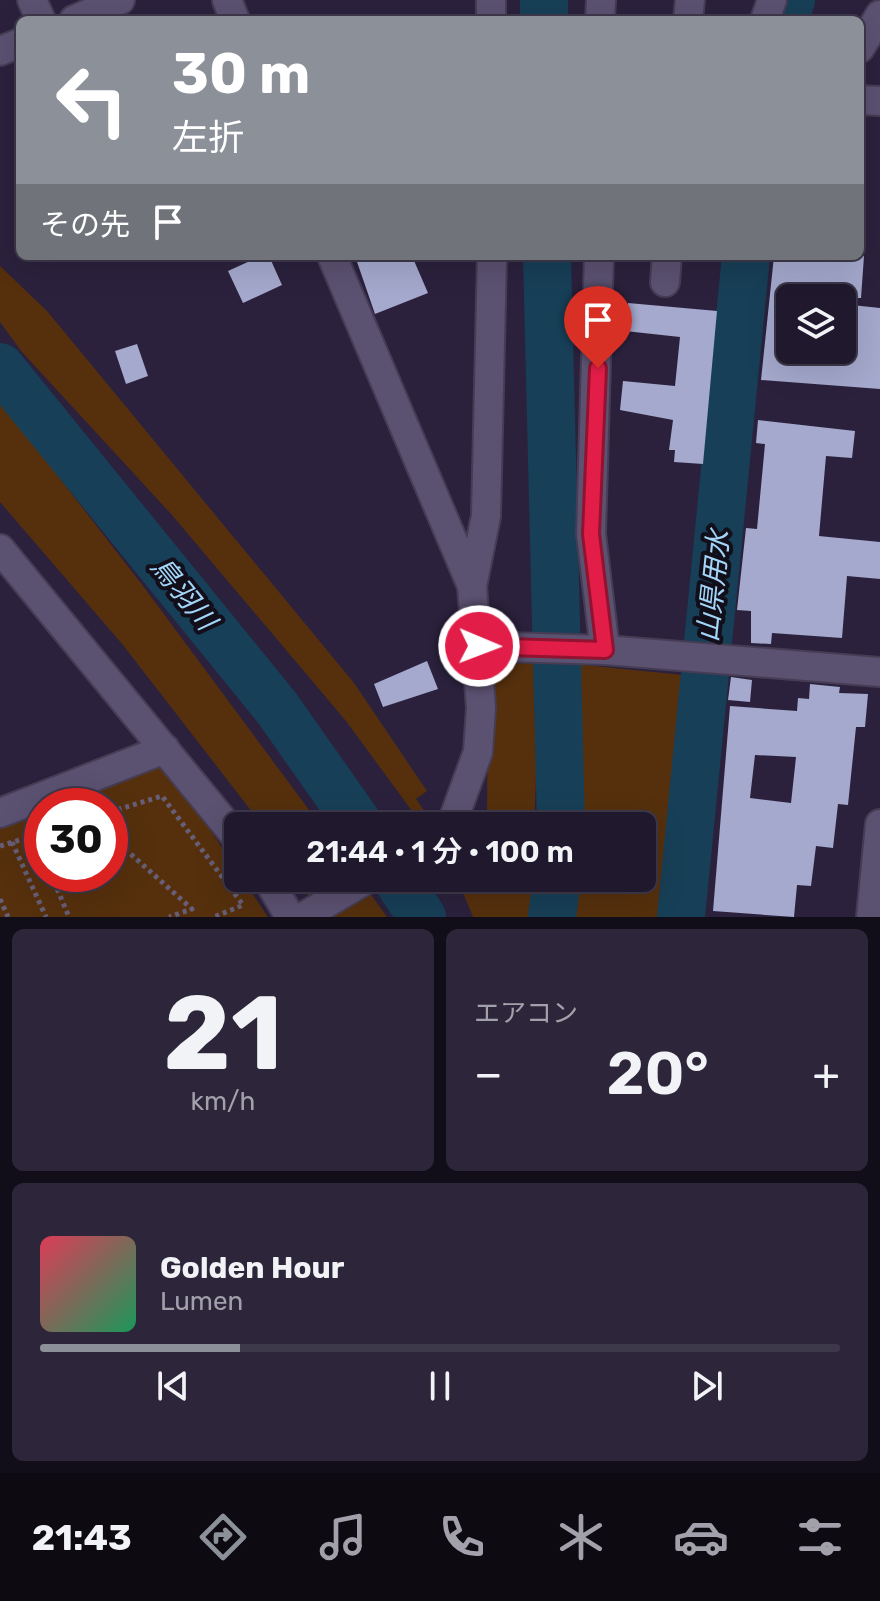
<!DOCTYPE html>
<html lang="ja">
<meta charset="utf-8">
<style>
:root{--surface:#20192e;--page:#2d263a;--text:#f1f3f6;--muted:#a2a0aa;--line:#3d384a;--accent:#8c9099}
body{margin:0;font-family:Rubik,"Noto Sans JP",sans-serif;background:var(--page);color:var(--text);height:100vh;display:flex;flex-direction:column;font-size:30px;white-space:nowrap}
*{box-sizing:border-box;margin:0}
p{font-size:26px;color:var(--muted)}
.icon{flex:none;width:44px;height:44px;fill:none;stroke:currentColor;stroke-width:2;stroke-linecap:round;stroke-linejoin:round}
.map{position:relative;height:917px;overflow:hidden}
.details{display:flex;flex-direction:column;gap:12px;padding:12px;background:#120e19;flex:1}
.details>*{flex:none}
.banner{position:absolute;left:16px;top:16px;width:848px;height:244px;border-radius:12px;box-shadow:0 8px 32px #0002,0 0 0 2px var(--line);background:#8c9099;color:#fff;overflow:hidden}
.tools{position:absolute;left:776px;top:284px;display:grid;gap:16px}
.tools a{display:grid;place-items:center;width:80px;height:80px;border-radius:12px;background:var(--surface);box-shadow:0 8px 32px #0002,0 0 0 2px var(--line);font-size:40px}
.speed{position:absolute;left:24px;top:788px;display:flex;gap:16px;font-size:40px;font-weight:700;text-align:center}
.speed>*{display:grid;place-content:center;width:104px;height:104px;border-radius:50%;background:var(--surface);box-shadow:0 8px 32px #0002,0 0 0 2px var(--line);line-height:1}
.speed .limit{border:12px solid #d22;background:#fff;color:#111}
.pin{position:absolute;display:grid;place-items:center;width:68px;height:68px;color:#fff;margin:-82px -34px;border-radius:50% 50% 50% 0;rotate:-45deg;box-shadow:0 0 8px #0007}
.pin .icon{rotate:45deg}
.me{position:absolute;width:88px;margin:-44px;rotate:91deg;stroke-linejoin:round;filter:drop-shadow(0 0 6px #0008)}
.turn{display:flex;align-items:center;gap:28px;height:168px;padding:0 24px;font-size:36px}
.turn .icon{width:104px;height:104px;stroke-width:2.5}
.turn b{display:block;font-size:56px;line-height:68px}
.then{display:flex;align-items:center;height:76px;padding:0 24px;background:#0003;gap:16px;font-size:30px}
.big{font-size:60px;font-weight:600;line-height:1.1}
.details .tile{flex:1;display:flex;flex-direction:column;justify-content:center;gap:12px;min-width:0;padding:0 28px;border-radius:12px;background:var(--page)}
.details .dial{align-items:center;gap:0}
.dial b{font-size:104px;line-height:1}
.song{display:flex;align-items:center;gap:24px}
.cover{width:96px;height:96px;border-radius:12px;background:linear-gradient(135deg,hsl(350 70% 55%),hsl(150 70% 35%))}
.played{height:8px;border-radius:4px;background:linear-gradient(90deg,var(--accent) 25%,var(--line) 25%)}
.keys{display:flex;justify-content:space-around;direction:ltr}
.heat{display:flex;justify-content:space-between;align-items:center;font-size:44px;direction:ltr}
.details .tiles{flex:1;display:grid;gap:12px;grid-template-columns:1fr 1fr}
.tile:last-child{grid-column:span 2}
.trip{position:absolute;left:224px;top:812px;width:432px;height:80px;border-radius:12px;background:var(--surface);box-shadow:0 8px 32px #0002,0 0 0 2px var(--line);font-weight:600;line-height:80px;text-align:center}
.tabs{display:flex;height:128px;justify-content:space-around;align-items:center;background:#0d0a12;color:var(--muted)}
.tabs .icon{width:56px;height:56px}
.tabs .current{color:var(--accent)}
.tabs b{font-size:36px;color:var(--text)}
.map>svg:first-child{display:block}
.green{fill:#56300d}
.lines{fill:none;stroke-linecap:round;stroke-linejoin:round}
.river{stroke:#173f57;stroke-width:48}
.building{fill:#a4a9cd;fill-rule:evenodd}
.minor-casing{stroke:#463d55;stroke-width:32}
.path{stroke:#675e77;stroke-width:5;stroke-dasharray:4 4;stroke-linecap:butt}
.minor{stroke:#5b5171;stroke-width:28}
.route-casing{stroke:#92132f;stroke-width:20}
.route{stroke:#e11d48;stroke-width:14}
.labels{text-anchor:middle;stroke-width:8;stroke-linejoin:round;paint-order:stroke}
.water-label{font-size:28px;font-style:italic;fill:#a2d5f8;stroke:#120e1a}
</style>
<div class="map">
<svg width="880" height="917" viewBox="0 0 880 917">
<rect width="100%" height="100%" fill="#2b213d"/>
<path class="green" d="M 0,266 L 47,311 L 354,683 L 427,791 L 416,799 L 435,826 L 423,826 L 346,721 L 172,515 L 22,352 L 0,322 Z
M 0,401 L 143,586 L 321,826 L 263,826 L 123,645 L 0,502 Z
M 488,662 L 541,664 L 534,826 L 487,826 Z
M 564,663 L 683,675 L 663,917 L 552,917 L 554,878 L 642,878 L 642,826 L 556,826 Z
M 165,761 L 238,872 L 238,878 L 242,878 L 268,917 L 0,917 L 0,823 L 42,807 L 42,874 L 110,874 L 110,806 L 45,806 Z
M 297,878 L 359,878 L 387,917 L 322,917 Z
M 457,878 L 532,878 L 530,917 L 473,917 Z"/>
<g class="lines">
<path class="river" d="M 544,0 L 544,20
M 784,20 L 791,0
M 547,256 L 561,826
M 0,367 L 277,708 L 360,826
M 396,878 L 422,917
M 552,917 L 557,878
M 681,917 L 746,256"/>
</g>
<path class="building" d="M 261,256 L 269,256 L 282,285 L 243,303 L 228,271 Z
M 355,256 L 412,256 L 428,293 L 375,314 Z
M 774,256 L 864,256 L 861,298 L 790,298 L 790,352 L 842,358 L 842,304 L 880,308 L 880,389 L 761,380 Z
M 628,303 L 717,311 L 703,464 L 674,462 L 675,450 L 669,450 L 673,420 L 620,410 L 623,381 L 675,386 L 680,337 L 625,331 Z
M 137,344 L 148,376 L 126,384 L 115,351 Z
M 758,420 L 855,431 L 852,458 L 826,456 L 819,536 L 880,542 L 880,579 L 847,576 L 842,638 L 772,633 L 771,644 L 751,643 L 751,611 L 737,610 L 746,528 L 757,529 L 765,444 L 756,443 Z
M 427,661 L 438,689 L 383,707 L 374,684 Z
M 731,677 L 752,680 L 750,702 L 728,700 Z
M 810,684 L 840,687 L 839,693 L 868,694 L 865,727 L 856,727 L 848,805 L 838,804 L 833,848 L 816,846 L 811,886 L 797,885 L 794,917 L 713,911 L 730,706 L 797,711 L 798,698 L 809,699 ZM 755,755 L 796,757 L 791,803 L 750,798 Z"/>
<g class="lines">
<defs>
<path id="minor" d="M 32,0 L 41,20
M 227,0 L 235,20
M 491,0 L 491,20
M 74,20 L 120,0
M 600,20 L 601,0
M 688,20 L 690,0
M 765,20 L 772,0
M 860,48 L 880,15
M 0,51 L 20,43
M 860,100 L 880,101
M 332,256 L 472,586
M 599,256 L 591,534 L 605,650
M 665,282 L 667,256
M 0,549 L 238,839
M 479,646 L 605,650 L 880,672
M 0,813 L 165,749
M 451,826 L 478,752 L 481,708 L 472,586 L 486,516 L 492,256
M 267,878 L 290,917
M 303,917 L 369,878
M 871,917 L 880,824"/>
</defs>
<use href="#minor" class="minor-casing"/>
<path class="path" d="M 110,812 L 162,796 L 243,905 L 214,917
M 34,835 L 42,854
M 12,842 L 46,917
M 0,846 L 42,833
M 110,853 L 124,848 L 192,909 L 169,917
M 51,874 L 69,917
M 0,899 L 8,917"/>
<use href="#minor" class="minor"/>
</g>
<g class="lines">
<defs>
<path id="route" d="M 479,646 L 605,650 L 591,534 L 598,368"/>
</defs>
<use href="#route" class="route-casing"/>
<use href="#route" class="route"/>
</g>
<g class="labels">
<g class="water-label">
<text transform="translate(713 586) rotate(-84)" y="10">山県用水</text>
<text transform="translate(184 593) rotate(51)" y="10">鳥羽川</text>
</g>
</g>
</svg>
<div class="tools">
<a><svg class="icon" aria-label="layers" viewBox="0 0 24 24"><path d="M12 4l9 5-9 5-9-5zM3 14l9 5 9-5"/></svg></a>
</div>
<div class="speed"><div class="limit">30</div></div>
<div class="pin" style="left:598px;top:368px;background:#d93025"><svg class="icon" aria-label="arrive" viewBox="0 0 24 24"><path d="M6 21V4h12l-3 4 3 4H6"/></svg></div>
<svg class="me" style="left:479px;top:646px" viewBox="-20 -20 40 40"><circle r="17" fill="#e11d48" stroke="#fff" stroke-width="3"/><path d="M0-11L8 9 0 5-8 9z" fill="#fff"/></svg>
<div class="trip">21:44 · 1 分 · 100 m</div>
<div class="banner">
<div class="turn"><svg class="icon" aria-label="left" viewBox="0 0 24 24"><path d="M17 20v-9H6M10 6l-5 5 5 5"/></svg><div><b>30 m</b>左折</div></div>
<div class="then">その先<svg class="icon" aria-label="arrive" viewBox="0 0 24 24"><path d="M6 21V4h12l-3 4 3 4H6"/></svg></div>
</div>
</div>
<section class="details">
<div class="tiles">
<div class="tile dial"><b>21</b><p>km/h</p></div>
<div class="tile"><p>エアコン</p>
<div class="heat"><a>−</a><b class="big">20°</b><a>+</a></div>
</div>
<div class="tile">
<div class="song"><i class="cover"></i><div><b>Golden Hour</b><p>Lumen</p></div></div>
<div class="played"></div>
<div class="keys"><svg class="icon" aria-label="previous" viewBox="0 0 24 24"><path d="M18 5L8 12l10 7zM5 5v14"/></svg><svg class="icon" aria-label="pause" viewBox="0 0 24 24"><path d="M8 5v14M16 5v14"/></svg><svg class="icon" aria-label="next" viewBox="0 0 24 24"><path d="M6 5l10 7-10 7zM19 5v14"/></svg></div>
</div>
</div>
</section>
<nav class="tabs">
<b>21:43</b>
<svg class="icon current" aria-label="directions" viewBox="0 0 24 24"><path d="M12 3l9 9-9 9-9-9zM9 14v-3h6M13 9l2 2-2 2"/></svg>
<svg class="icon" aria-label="music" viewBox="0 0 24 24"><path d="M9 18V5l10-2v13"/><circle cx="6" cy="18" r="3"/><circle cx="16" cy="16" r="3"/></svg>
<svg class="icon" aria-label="phone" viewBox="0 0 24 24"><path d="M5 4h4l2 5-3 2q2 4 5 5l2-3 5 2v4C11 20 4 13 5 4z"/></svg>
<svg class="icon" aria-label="climate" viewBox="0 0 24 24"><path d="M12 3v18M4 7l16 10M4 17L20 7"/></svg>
<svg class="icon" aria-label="car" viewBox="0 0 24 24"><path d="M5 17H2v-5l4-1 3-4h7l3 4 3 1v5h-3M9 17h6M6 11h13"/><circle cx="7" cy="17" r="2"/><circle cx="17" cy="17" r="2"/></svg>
<svg class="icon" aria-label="filters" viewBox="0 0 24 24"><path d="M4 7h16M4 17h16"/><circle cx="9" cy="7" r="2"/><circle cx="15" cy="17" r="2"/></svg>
</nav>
